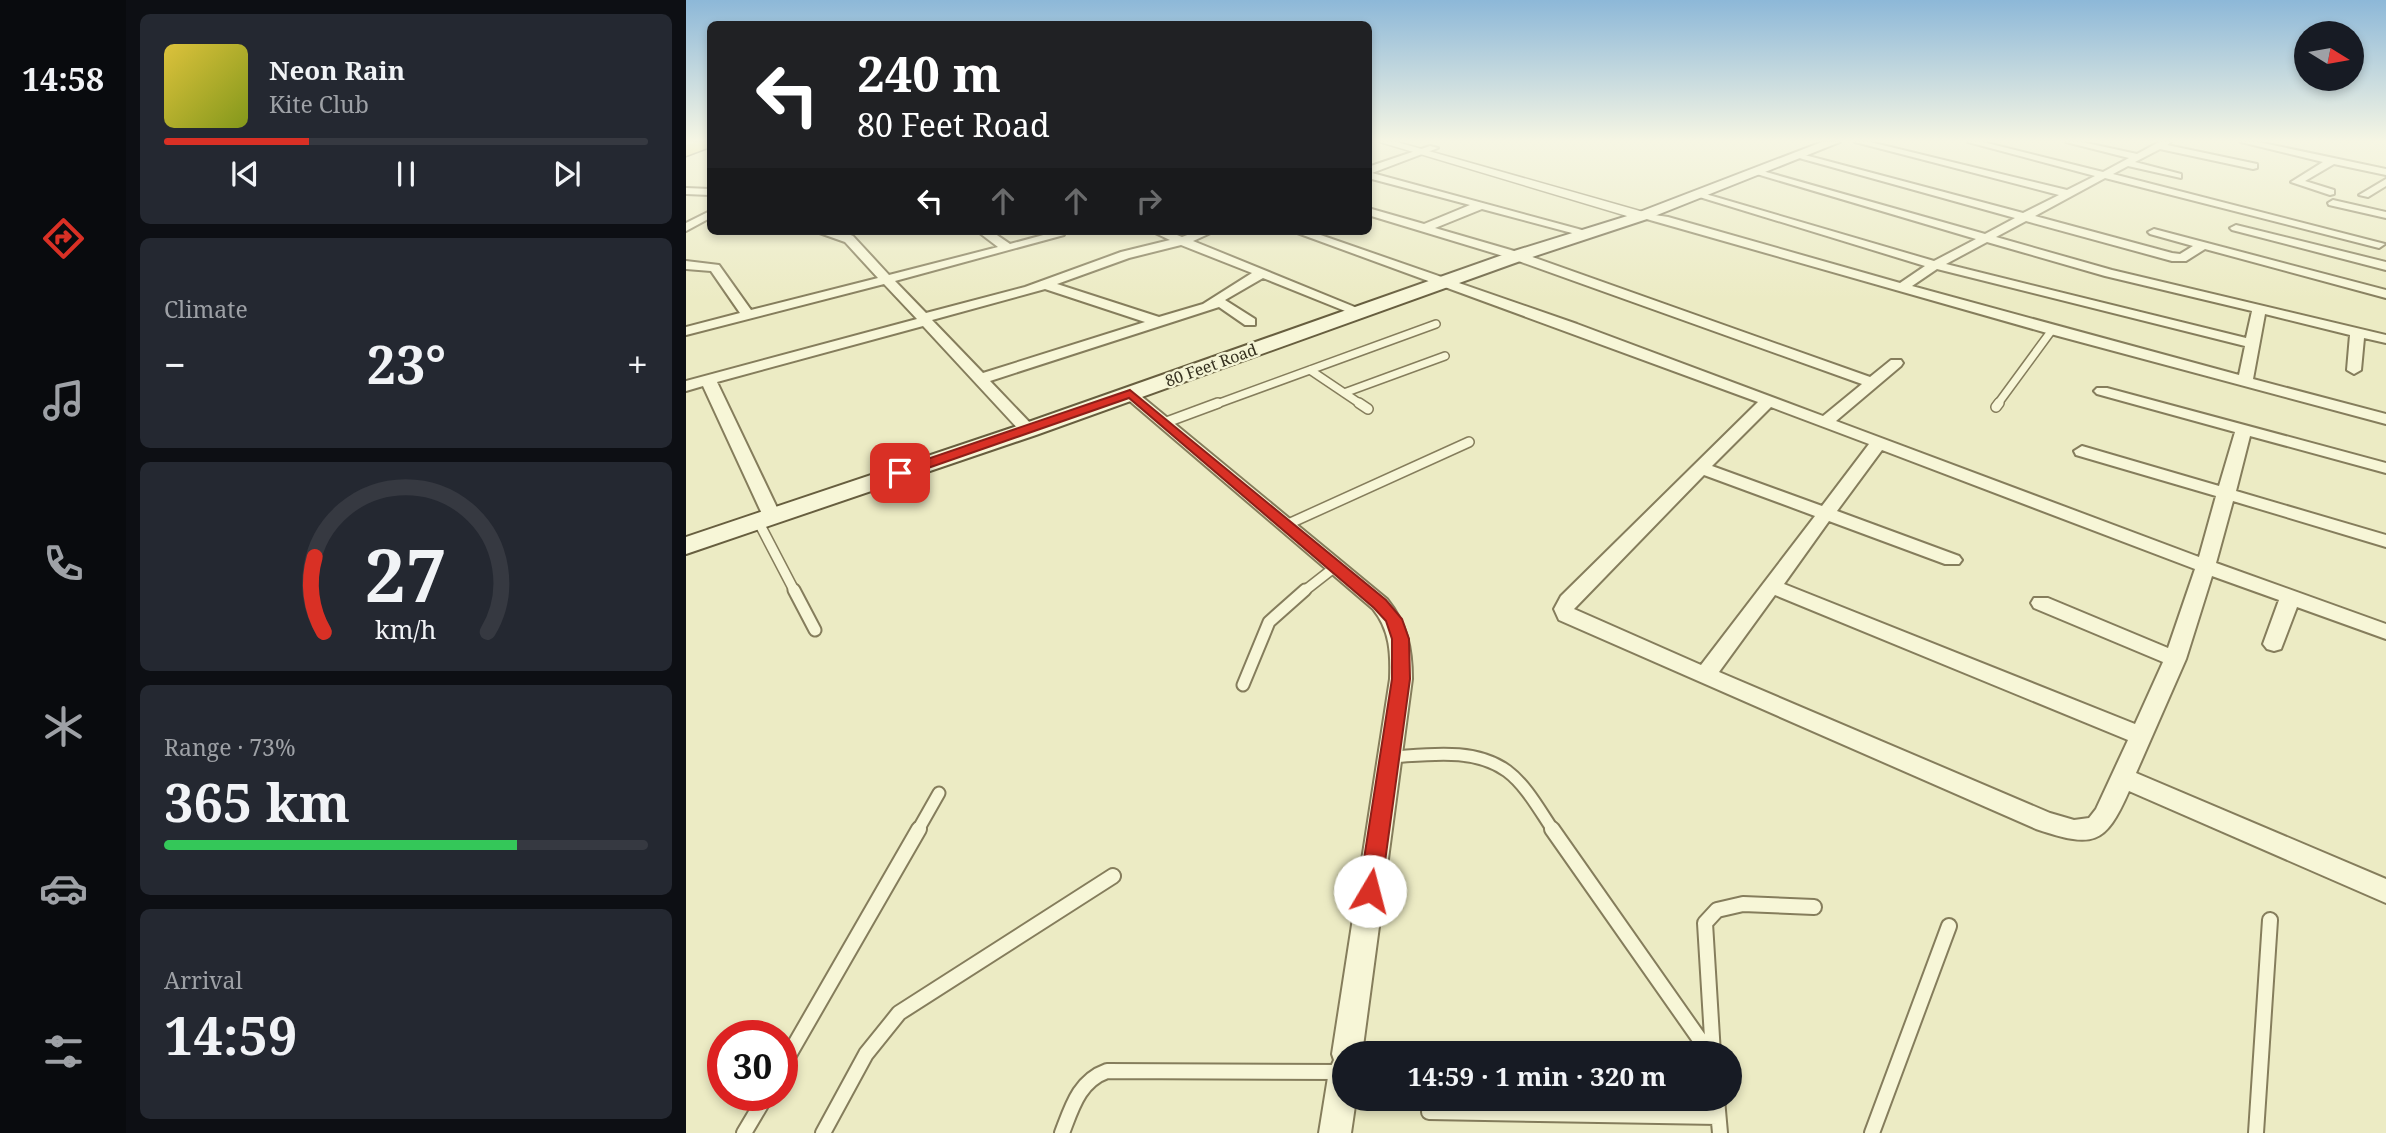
<!DOCTYPE html>
<meta charset="utf-8">
<style>
:root{--surface:#171b24;--page:#242831;--text:#f1f3f6;--muted:#9ea1a6;--line:#363941;--accent:#d93025}
body{margin:0;font-family:"Noto Serif",serif;background:var(--page);color:var(--text);height:100vh;display:flex;flex-direction:column;font-size:26px;white-space:nowrap}
*{box-sizing:border-box;margin:0}
p{font-size:23px;color:var(--muted)}
.icon{flex:none;width:38px;height:38px;fill:none;stroke:currentColor;stroke-width:2;stroke-linecap:round;stroke-linejoin:round}
.map{position:relative;flex:1;overflow:hidden}
.side{display:flex;flex-direction:column;gap:14px;padding:14px;background:#0d0f14;width:560px}
.side>*{flex:none}
.banner{position:absolute;left:21px;top:21px;width:665px;height:214px;border-radius:10px;box-shadow:0 4px 10px #0003;background:#202124;color:#fff;overflow:hidden}
.needle{width:46px;rotate:101deg}
.buttons{position:absolute;left:1608px;top:21px;display:grid;gap:14px}
.buttons a{display:grid;place-items:center;width:70px;height:70px;border-radius:50%;background:var(--surface);box-shadow:0 4px 10px #0003;font-size:35px}
.speed{position:absolute;left:21px;top:1020px;display:flex;gap:14px;font-size:35px;font-weight:700;text-align:center}
.speed>*{display:grid;place-content:center;width:91px;height:91px;border-radius:50%;background:var(--surface);box-shadow:0 4px 10px #0003;line-height:1}
.speed .limit{border:10px solid #d22;background:#fff;color:#111}
.pin{position:absolute;display:grid;place-items:center;width:60px;height:60px;color:#fff;margin:-30px;border-radius:14px;box-shadow:0 4px 10px #0006}
.me{position:absolute;width:77px;margin:-38px;rotate:8deg;stroke-linejoin:round;filter:drop-shadow(0 0 5px #0008)}
.turn{display:flex;align-items:center;gap:24px;height:147px;padding:0 35px;font-size:32px}
.turn .icon{width:91px;height:91px;stroke-width:2.5}
.turn b{display:block;font-size:49px;line-height:60px}
.lanes{display:flex;align-items:center;height:66px;padding:0 35px;background:#0003;justify-content:center;gap:35px;direction:ltr}
.lanes .off{opacity:.35}
.big{font-size:52px;font-weight:700;line-height:1.1}
.side .card{flex:1;display:flex;flex-direction:column;justify-content:center;gap:10px;min-width:0;padding:0 24px;border-radius:10px;background:var(--page)}
.side .dial{align-items:center;gap:0}
.dial svg{height:182px;overflow:visible;fill:none;stroke:var(--line);stroke-width:7;stroke-linecap:round;text-anchor:middle}
.dial text{fill:var(--text);stroke:none}
.song{display:flex;align-items:center;gap:21px}
.cover{width:84px;height:84px;border-radius:10px;background:linear-gradient(135deg,hsl(50 70% 55%),hsl(70 70% 35%))}
.played{height:7px;border-radius:4px;background:linear-gradient(90deg,var(--accent) 30%,var(--line) 30%)}
.keys{display:flex;justify-content:space-around;direction:ltr}
.heat{display:flex;justify-content:space-between;align-items:center;font-size:38px;direction:ltr}
.charge{height:10px;border-radius:5px;background:linear-gradient(90deg,#34c759 73%,var(--line) 0)}
.trip{position:absolute;left:646px;top:1041px;width:410px;height:70px;border-radius:35px;background:var(--surface);box-shadow:0 4px 10px #0003;font-weight:700;line-height:70px;text-align:center}
main{display:flex;flex:1;min-height:0}
.dock{display:flex;flex-direction:column;width:126px;justify-content:space-around;align-items:center;background:#090b0e;color:var(--muted)}
.dock .icon{width:49px;height:49px}
.dock .active{color:var(--accent)}
.dock b{font-size:32px;color:var(--text)}
.map>svg:first-child{display:block}
.lines{fill:none;stroke-linecap:round;stroke-linejoin:round}
.service-far3-casing{stroke:#857d5c;stroke-width:10}
.service-far2-casing{stroke:#857d5c;stroke-width:12}
.service-far1-casing{stroke:#857d5c;stroke-width:15}
.service-casing{stroke:#857d5c;stroke-width:18}
.minor-casing{stroke:#857d5c;stroke-width:4}
.tertiary-casing{stroke:#857d5c;stroke-width:3}
.secondary-casing{stroke:#675e3f;stroke-width:4}
.trunk-casing{stroke:#534a30;stroke-width:3}
.service-far3{stroke:#f7f6d7;stroke-width:7}
.service-far2{stroke:#f7f6d7;stroke-width:9}
.service-far1{stroke:#f7f6d7;stroke-width:11}
.service{stroke:#f7f6d7;stroke-width:14}
.minor{fill:#f7f6d7;fill-rule:evenodd}
.tertiary{fill:#f7f6d7;fill-rule:evenodd}
.secondary{fill:#f7f6d7;fill-rule:evenodd}
.trunk{fill:#e2d67c;fill-rule:evenodd}
.route{fill:#d93025;stroke:#8d1f18;stroke-width:2}
.labels{text-anchor:middle;stroke-width:5;stroke-linejoin:round;paint-order:stroke}
.far-street-label{font-size:16px;fill:#36311f;stroke:#f3f3d4}
</style>
<main>
<nav class="dock">
<b>14:58</b>
<svg class="icon active" aria-label="directions" viewBox="0 0 24 24"><path d="M12 3l9 9-9 9-9-9zM9 14v-3h6M13 9l2 2-2 2"/></svg>
<svg class="icon" aria-label="music" viewBox="0 0 24 24"><path d="M9 18V5l10-2v13"/><circle cx="6" cy="18" r="3"/><circle cx="16" cy="16" r="3"/></svg>
<svg class="icon" aria-label="phone" viewBox="0 0 24 24"><path d="M5 4h4l2 5-3 2q2 4 5 5l2-3 5 2v4C11 20 4 13 5 4z"/></svg>
<svg class="icon" aria-label="climate" viewBox="0 0 24 24"><path d="M12 3v18M4 7l16 10M4 17L20 7"/></svg>
<svg class="icon" aria-label="car" viewBox="0 0 24 24"><path d="M5 17H2v-5l4-1 3-4h7l3 4 3 1v5h-3M9 17h6M6 11h13"/><circle cx="7" cy="17" r="2"/><circle cx="17" cy="17" r="2"/></svg>
<svg class="icon" aria-label="filters" viewBox="0 0 24 24"><path d="M4 7h16M4 17h16"/><circle cx="9" cy="7" r="2"/><circle cx="15" cy="17" r="2"/></svg>
</nav>
<section class="side">
<div class="card">
<div class="song"><i class="cover"></i><div><b>Neon Rain</b><p>Kite Club</p></div></div>
<div class="played"></div>
<div class="keys"><svg class="icon" aria-label="previous" viewBox="0 0 24 24"><path d="M18 5L8 12l10 7zM5 5v14"/></svg><svg class="icon" aria-label="pause" viewBox="0 0 24 24"><path d="M8 5v14M16 5v14"/></svg><svg class="icon" aria-label="next" viewBox="0 0 24 24"><path d="M6 5l10 7-10 7zM19 5v14"/></svg></div>
</div>
<div class="card"><p>Climate</p>
<div class="heat"><a>−</a><b class="big">23°</b><a>+</a></div>
</div>
<div class="card dial"><svg viewBox="0 0 100 80">
<path d="M14 69A42 42 0 1 1 86 69"/>
<path d="M14 69A42 42 0 0 1 10 36" stroke="#d93025"/>
<text x="50" y="56" font-size="32" font-weight="700">27</text>
<text x="50" y="72" font-size="11">km/h</text>
</svg></div>
<div class="card"><p>Range · 73%</p><b class="big">365 km</b><div class="charge"></div></div>
<div class="card"><p>Arrival</p><b class="big">14:59</b></div>
</section>
<div class="map">
<svg width="1700" height="1133" viewBox="0 0 1700 1133">
<rect width="100%" height="100%" fill="#ecebc4"/>
<g class="lines">
<defs>
<path id="service-far3" d="M 624,370 L 676,405
M 658,393 L 759,356
M 528,405 L 750,324
M 1311,405 L 1366,330"/>
<path id="service-far2" d="M 673,403 L 682,409
M 1310,407 L 1313,403
M 478,423 L 532,403
M 72,521 L 109,592
M 600,525 L 783,442
M 617,592 L 649,567"/>
<path id="service-far1" d="M 108,590 L 129,630
M 557,685 L 583,622 L 619,590
M 704,757 C 741,755 788,747 821,771 C 840,785 854,811 867,830
M 232,830 L 253,793"/>
<path id="service" d="M 866,829 L 1024,1054
M 1027,1054 L 1019,923 L 1031,910 L 1057,904 L 1128,907
M 96,1067 L 233,829
M 1031,1099 L 1034,1133
M 743,1112 L 1032,1117
M 58,1133 L 80,1096
M 137,1133 L 180,1054 L 213,1013 L 427,876
M 376,1133 C 386,1107 393,1081 421,1071 L 654,1072
M 1186,1133 L 1263,926
M 1570,1133 L 1584,920"/>
<path id="minor" d="M 0,142 L 16,142 L 0,147 Z
M 1169,142 L 1184,142 L 1381,190 L 1409,176 L 1282,142 L 1297,142 L 1417,172 L 1443,158 L 1380,142 L 1396,142 L 1451,154 L 1473,142 L 1485,142 L 1481,145 L 1571,164 L 1571,168 L 1567,169 L 1474,149 L 1449,162 L 1495,174 L 1495,178 L 1442,166 L 1427,174 L 1699,244 L 1693,248 L 1419,178 L 1349,216 L 1486,253 L 1494,254 L 1507,246 L 1464,234 L 1462,232 L 1468,229 L 1700,290 L 1700,298 L 1519,249 L 1500,261 L 1486,261 L 1340,221 L 1310,237 L 1426,270 L 1700,335 L 1700,343 L 1678,338 L 1675,370 L 1668,374 L 1661,370 L 1664,335 L 1579,314 L 1567,379 L 1700,414 L 1700,424 L 1361,333 L 950,216 L 956,213 L 982,217 L 1214,283 L 1239,266 L 1007,195 L 1016,193 L 1248,261 L 1290,239 L 1064,172 L 1073,170 L 1299,234 L 1329,218 L 1106,156 L 1115,154 L 1337,213 L 1373,195 ZM 1301,242 L 1419,276 L 1566,311 L 1560,338 L 1260,264 ZM 1251,269 L 1559,346 L 1553,375 L 1226,286 Z
M 1555,142 L 1572,142 L 1700,169 L 1700,175 L 1648,164 L 1619,181 L 1648,190 L 1648,194 L 1644,195 L 1605,182 L 1637,162 Z
M 744,146 L 752,148 L 686,173 L 907,233 L 901,237 L 796,209 L 749,228 L 835,253 L 1184,377 L 1205,360 L 1215,360 L 1217,363 L 1215,366 L 1150,421 L 1513,557 L 1530,496 L 1390,455 L 1388,451 L 1396,446 L 1533,486 L 1549,432 L 1411,394 L 1408,391 L 1411,388 L 1421,388 L 1700,463 L 1700,473 L 1564,436 L 1550,491 L 1700,535 L 1700,547 L 1547,501 L 1530,563 L 1700,624 L 1700,639 L 1611,607 L 1595,649 L 1588,651 L 1581,649 L 1577,644 L 1593,600 L 1526,576 L 1500,659 L 1450,773 L 1700,879 L 1700,903 L 1443,791 C 1419,846 1407,848 1350,829 L 873,620 L 868,609 L 875,596 L 1072,402 L 606,231 L 623,231 L 891,324 L 1137,416 L 1176,384 L 827,259 L 682,215 L 682,208 L 738,224 L 784,205 L 682,178 L 682,167 ZM 1085,407 L 1183,444 L 1136,506 L 1026,466 ZM 1196,450 L 1509,569 L 1482,648 L 1362,598 L 1348,598 L 1345,603 L 1348,608 L 1477,662 L 1449,724 L 1098,584 L 1143,521 L 1259,564 L 1273,564 L 1276,560 L 1273,556 L 1151,511 ZM 1018,475 L 1129,516 L 1015,665 L 888,609 ZM 1089,595 L 1442,740 L 1410,809 L 1403,818 L 1388,820 L 1364,813 L 1033,672 Z
M 1700,179 L 1700,186 L 1682,197 L 1673,195 Z
M 0,188 L 24,189 L 24,195 L 0,194 Z
M 1647,200 L 1700,212 L 1700,218 L 1643,205 L 1642,203 Z
M 24,211 L 24,218 L 0,231 L 0,223 Z
M 1550,225 L 1700,262 L 1700,270 L 1546,230 L 1544,228 Z
M 128,231 L 155,231 L 167,236 L 203,275 L 312,247 L 291,231 L 305,231 L 324,244 L 372,231 L 378,235 L 209,281 L 240,313 L 339,287 L 435,252 L 484,240 L 465,231 L 481,231 L 496,237 L 512,231 L 529,231 L 507,241 L 681,312 L 674,316 L 669,315 L 577,278 L 539,300 L 569,319 L 569,325 L 559,325 L 533,307 L 304,381 L 348,427 L 350,430 L 348,433 L 336,433 L 237,326 L 31,382 L 95,516 L 86,521 L 77,516 L 17,386 L 0,391 L 0,381 L 231,319 L 198,284 L 0,335 L 0,327 L 54,313 L 25,271 L 0,269 L 0,261 L 33,265 L 65,310 L 192,278 L 159,242 ZM 495,245 L 566,273 L 517,304 L 473,317 L 371,284 L 443,258 ZM 359,289 L 459,322 L 297,373 L 246,320 Z
M 444,389 L 449,391 L 701,599 C 721,624 726,648 726,679 L 676,1054 L 658,1054 L 658,1099 L 670,1099 L 665,1133 L 633,1133 L 643,1071 L 648,1060 L 646,1054 L 704,679 C 705,653 704,630 687,609 L 439,397 L 436,394 L 439,391 Z"/>
<path id="tertiary" d="M 694,142 L 711,142 L 961,213 L 963,216 L 961,219 L 951,219 Z"/>
<path id="secondary" d="M 1136,142 L 1154,142 L 961,219 L 837,260 L 350,435 L 0,554 L 0,537 L 334,425 L 825,252 L 951,213 Z"/>
<path id="trunk" d="M 10,142 L 24,142 L 24,147 L 0,156 L 0,145 Z"/>
</defs>
<use href="#service-far3" class="service-far3-casing"/>
<use href="#service-far2" class="service-far2-casing"/>
<use href="#service-far1" class="service-far1-casing"/>
<use href="#service" class="service-casing"/>
<use href="#minor" class="minor-casing"/>
<use href="#tertiary" class="tertiary-casing"/>
<use href="#secondary" class="secondary-casing"/>
<use href="#trunk" class="trunk-casing"/>
<use href="#service-far3" class="service-far3"/>
<use href="#service-far2" class="service-far2"/>
<use href="#service-far1" class="service-far1"/>
<use href="#service" class="service"/>
<use href="#minor" class="minor"/>
<use href="#tertiary" class="tertiary"/>
<use href="#secondary" class="secondary"/>
<use href="#trunk" class="trunk"/>
</g>
<linearGradient id="sky" x2="0" y2="1"><stop stop-color="#8db8d8"/><stop offset="0.47" stop-color="#f6f6e4"/><stop offset="1" stop-color="#f6f6e4" stop-opacity="0"/></linearGradient>
<rect width="1700" height="300" fill="url(#sky)"/>
<path class="route" d="M 444,390 L 700,600 L 716,619 L 723,639 L 724,679 L 695,891 L 692,898 L 684,901 L 676,898 L 673,891 L 706,679 L 706,639 L 700,621 L 688,608 L 443,398 L 219,476 L 214,477 L 207,473 L 209,470 Z"/>
<g class="labels">
<g class="far-street-label">
<text transform="translate(525 365) rotate(-20)" y="6">80 Feet Road</text>
</g>
</g>
</svg>
<div class="buttons">
<a><svg class="needle" viewBox="-14 -14 28 28"><path d="M0-13l5 13h-10z" fill="#e53935"/><path d="M0 13l5-13h-10z" fill="#9ea1a6"/></svg></a>
</div>
<div class="speed"><div class="limit">30</div></div>
<div class="pin" style="left:214px;top:473px;background:#d93025"><svg class="icon" aria-label="arrive" viewBox="0 0 24 24"><path d="M6 21V4h12l-3 4 3 4H6"/></svg></div>
<svg class="me" style="left:684px;top:891px" viewBox="-20 -20 40 40"><circle r="19" fill="#fff"/><path d="M0-13L10 11 0 6-10 11z" fill="#d93025"/></svg>
<div class="trip">14:59 · 1 min · 320 m</div>
<div class="banner">
<div class="turn"><svg class="icon" aria-label="left" viewBox="0 0 24 24"><path d="M17 20v-9H6M10 6l-5 5 5 5"/></svg><div><b>240 m</b>80 Feet Road</div></div>
<div class="lanes"><svg class="icon" aria-label="left" viewBox="0 0 24 24"><path d="M17 20v-9H6M10 6l-5 5 5 5"/></svg><svg class="icon off" aria-label="ahead" viewBox="0 0 24 24"><path d="M12 20V5M6 11l6-6 6 6"/></svg><svg class="icon off" aria-label="ahead" viewBox="0 0 24 24"><path d="M12 20V5M6 11l6-6 6 6"/></svg><svg class="icon off" aria-label="right" viewBox="0 0 24 24"><path d="M7 20v-9h11M14 6l5 5-5 5"/></svg></div>
</div>
</div>
</main>
